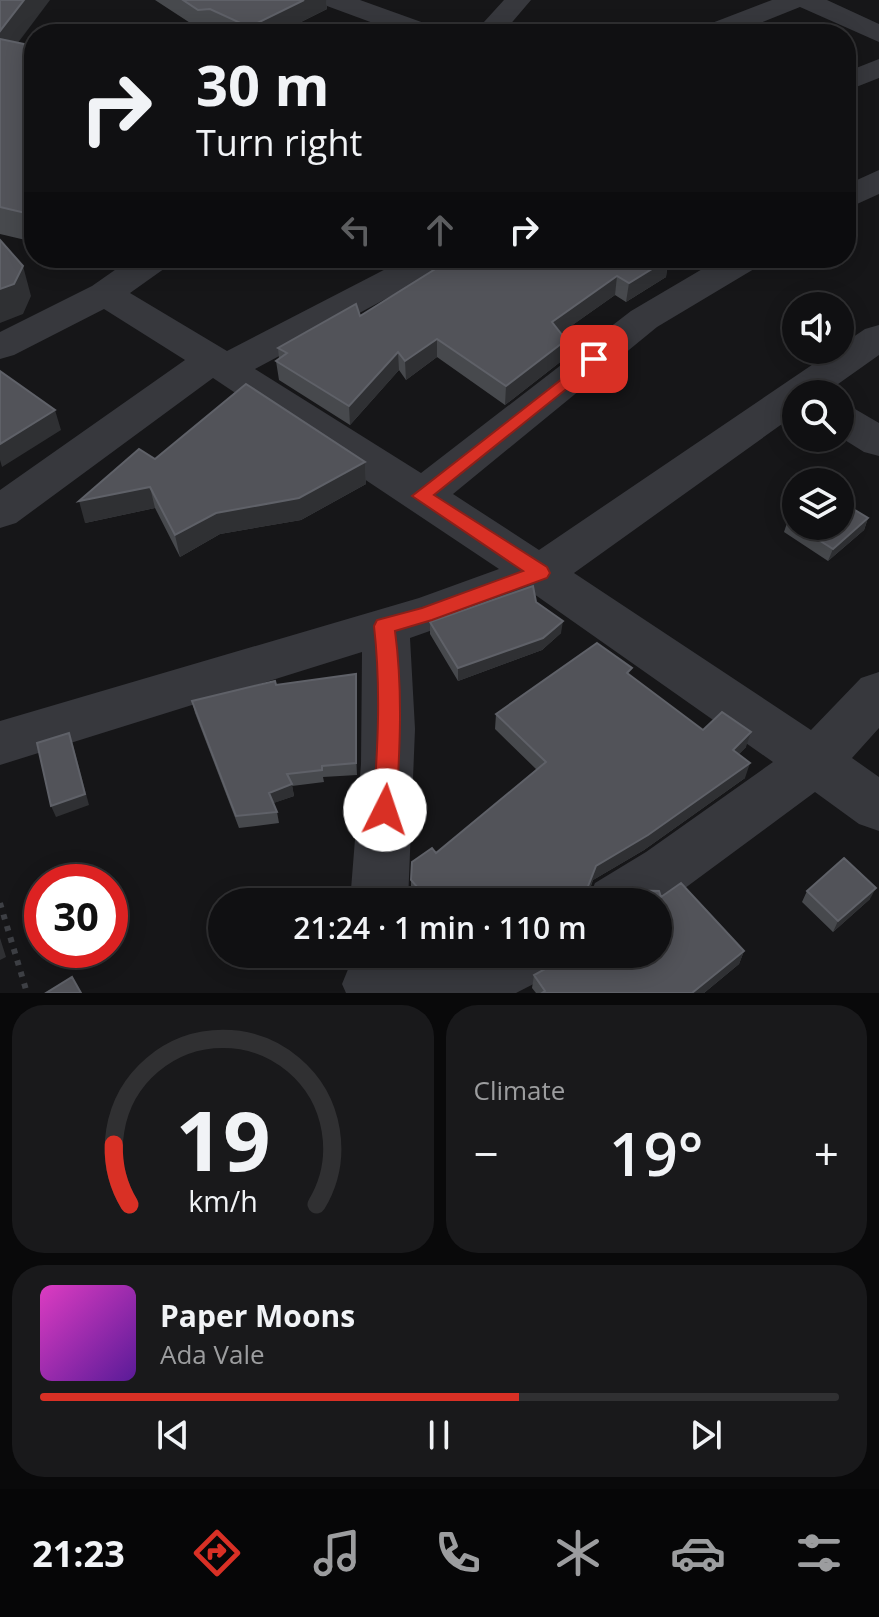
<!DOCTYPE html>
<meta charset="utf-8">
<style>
:root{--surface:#101012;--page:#19191b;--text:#f1f3f6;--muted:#9c9d9f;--line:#303032;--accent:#d93025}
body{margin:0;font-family:"Open Sans",sans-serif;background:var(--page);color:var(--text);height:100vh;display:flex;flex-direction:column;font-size:30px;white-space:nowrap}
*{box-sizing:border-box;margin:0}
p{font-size:26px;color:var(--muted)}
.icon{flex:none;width:44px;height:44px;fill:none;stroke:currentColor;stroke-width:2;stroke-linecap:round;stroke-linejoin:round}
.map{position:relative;height:993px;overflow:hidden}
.drawer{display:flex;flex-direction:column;gap:12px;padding:12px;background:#09090a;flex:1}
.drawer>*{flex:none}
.hud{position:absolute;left:24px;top:24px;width:832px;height:244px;border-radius:32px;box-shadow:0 4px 20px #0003,0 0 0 2px var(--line);background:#101012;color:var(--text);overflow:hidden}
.tools{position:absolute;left:782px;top:292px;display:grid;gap:16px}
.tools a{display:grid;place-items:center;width:72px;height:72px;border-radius:50%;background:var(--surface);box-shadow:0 4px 20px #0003,0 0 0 2px var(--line);font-size:40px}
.speed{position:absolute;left:24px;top:864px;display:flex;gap:16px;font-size:40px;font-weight:700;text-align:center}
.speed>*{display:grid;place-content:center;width:104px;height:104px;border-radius:50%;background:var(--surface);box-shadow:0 4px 20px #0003,0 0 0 2px var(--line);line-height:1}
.speed .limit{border:12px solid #d22;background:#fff;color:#111}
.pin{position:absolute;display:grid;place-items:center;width:68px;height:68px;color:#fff;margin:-34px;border-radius:16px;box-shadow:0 4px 12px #0006}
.me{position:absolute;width:88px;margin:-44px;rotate:4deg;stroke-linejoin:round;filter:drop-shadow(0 0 6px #0008)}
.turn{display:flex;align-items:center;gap:28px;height:168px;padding:0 40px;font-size:36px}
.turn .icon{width:104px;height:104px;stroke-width:2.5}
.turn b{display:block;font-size:56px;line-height:68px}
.lanes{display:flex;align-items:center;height:76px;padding:0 40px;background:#0003;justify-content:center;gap:40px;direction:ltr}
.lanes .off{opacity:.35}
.big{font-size:60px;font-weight:600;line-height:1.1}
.drawer .widget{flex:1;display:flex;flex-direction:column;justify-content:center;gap:12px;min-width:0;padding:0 28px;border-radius:32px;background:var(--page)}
.drawer .dial{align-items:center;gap:0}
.dial svg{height:208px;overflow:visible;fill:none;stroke:var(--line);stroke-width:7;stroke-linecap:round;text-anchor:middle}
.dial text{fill:var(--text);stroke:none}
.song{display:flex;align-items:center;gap:24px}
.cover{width:96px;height:96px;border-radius:12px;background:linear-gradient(135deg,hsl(310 70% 55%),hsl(270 70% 35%))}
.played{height:8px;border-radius:4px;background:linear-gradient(90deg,var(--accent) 60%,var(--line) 60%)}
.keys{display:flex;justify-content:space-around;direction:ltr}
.heat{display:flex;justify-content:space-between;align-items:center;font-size:44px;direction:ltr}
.drawer .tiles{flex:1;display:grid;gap:12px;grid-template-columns:1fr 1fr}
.widget:last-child{grid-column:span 2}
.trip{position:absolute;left:208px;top:888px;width:464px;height:80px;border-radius:40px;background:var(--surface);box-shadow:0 4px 20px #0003,0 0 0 2px var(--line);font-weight:600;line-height:80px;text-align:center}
.menu{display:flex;height:128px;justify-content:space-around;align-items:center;background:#060607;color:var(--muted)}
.menu .icon{width:56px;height:56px}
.menu .current{color:var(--accent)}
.menu b{font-size:36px;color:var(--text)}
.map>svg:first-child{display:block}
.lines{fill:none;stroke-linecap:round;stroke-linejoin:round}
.path{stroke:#3d3f44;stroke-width:6;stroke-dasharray:5 7;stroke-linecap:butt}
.minor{fill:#37383d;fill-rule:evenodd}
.wall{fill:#47494d}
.shaded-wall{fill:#2f3033}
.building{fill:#525359;stroke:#5f6168;stroke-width:2}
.route{fill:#d93025;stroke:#8d1f18;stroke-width:2}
</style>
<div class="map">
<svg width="879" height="993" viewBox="0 0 879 993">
<rect width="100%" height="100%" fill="#161618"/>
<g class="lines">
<path class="path" d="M 0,903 L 27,993"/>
<path class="minor" d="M 323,0 L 360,0 L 438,28 L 442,34 L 403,34 L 327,6 Z
M 504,0 L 531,0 L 502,34 L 473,34 Z
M 772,0 L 827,0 L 879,24 L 879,42 L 800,7 L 733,34 L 695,34 L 699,28 Z
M 879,59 L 879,78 L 846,91 L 846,72 Z
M 879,170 L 879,194 L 846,209 L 846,185 Z
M 132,258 L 173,258 L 168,266 L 130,293 L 227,351 L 407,258 L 452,258 L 447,266 L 255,369 L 421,473 L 631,311 L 721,258 L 764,258 L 759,266 L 657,327 L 453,494 L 539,550 L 834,350 L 840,350 L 840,346 L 865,329 L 879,325 L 879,355 L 824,394 L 796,394 L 796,414 L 574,573 L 811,730 L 861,678 L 879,672 L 879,728 L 852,758 L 879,777 L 879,831 L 859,824 L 815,792 L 658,908 L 658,902 L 587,902 L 595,883 L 646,852 L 773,762 L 534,594 L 410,638 L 415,729 L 408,902 L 350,902 L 361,764 L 362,652 L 0,765 L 0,721 L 419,598 L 499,569 L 213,378 L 16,523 L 0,528 L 0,490 L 185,360 L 104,309 L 14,355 L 0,359 L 0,332 L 92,286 Z
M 840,405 L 855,409 L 879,423 L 879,456 L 864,452 L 840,437 Z
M 372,954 L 560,954 L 551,975 L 516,993 L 346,993 L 342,984 L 351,962 Z"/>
</g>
<path class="wall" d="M 0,0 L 18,43 L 34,46 L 34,242 L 0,234 Z
M 155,0 L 326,0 L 327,9 L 277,34 L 223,34 L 213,29 L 201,30 Z
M 297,258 L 322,258 L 308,266 Z
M 668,259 L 666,277 L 626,302 L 615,295 L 561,333 L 564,359 L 505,405 L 437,357 L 406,380 L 399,370 L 350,425 L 279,380 L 276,361 L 279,359 L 278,348 L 360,316 Z
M 155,459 L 365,462 L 366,484 L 301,520 L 220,534 L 180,557 L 155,508 L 85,523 Z
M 868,518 L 864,530 L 828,561 L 784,532 L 788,520 Z
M 536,602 L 561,633 L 542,650 L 458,681 L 430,634 L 430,622 Z
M 631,676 L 703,730 L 746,747 L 738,755 L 745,778 L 644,850 L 593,880 L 590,889 L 661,897 L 744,951 L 739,964 L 704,993 L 536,993 L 532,988 L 534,975 L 658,902 L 418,902 L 411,894 L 411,880 L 436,853 L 537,770 L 495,729 L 496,714 Z
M 276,685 L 357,686 L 357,775 L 323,777 L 324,782 L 292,786 L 294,796 L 273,803 L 277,812 L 279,823 L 239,828 L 195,713 L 192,701 Z
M 807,891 L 870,899 L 833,932 L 802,902 Z"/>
<path class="shaded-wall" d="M 24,0 L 50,0 L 2,64 L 0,57 L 0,31 Z
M 304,0 L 326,0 L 327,9 L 277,34 L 250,34 L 249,27 Z
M 307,258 L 322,258 L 308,266 Z
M 668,259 L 666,277 L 626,302 L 629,283 Z
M 23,266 L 31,296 L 23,314 L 0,323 L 0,289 Z
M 617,276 L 615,295 L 550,341 L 552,322 Z
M 437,339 L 437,357 L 406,380 L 405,361 Z
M 566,340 L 564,359 L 505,405 L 506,386 Z
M 398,352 L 399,370 L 350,425 L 349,406 Z
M 55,410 L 61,430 L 2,467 L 0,460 L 0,444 Z
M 365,462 L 366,484 L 301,520 L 220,534 L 180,557 L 175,535 L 216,513 Z
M 150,487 L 155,508 L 85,523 L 79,501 Z
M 868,518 L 864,530 L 828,561 L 833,549 Z
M 563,621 L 561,633 L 542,650 L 458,681 L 458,668 Z
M 356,674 L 357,686 L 357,775 L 356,763 Z
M 751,732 L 746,747 L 728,765 L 733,750 Z
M 69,733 L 73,745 L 89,805 L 56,817 L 51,806 Z
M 750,763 L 745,778 L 644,850 L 593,880 L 584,902 L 587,889 L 596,866 Z
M 292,784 L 294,796 L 271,804 L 269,793 Z
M 876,888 L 870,899 L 833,932 L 838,921 Z
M 0,938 L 6,957 L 0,960 Z
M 744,951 L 739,964 L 704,993 L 692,993 Z"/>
<path class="building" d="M 0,0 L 24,0 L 0,31 Z
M 183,0 L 304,0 L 249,27 L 210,9 L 198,10 Z
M 0,39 L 34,46 L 34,215 L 0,207 Z
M 0,240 L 23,266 L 14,284 L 0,289 Z
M 453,258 L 667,258 L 668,259 L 629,283 L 617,276 L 552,322 L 566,340 L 506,386 L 437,339 L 405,361 L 398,352 L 349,406 L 276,361 L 287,353 L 278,348 L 356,304 L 360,316 Z
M 0,371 L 55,410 L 0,444 Z
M 246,384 L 365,462 L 299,498 L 216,513 L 175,535 L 150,487 L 79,501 L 139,449 L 155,459 Z
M 840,501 L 868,518 L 833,549 L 797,526 L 840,526 Z
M 796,513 L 796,525 L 788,520 Z
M 533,586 L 536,602 L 563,621 L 543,638 L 458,668 L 430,622 Z
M 597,643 L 632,668 L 627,673 L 703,730 L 722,712 L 751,732 L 733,750 L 750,763 L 648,835 L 596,866 L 587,889 L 659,891 L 661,897 L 681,883 L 744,951 L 692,993 L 542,993 L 545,991 L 534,975 L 556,963 L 559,954 L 658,954 L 658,902 L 430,902 L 411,880 L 412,862 L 432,848 L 436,853 L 546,762 L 496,714 Z
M 356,674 L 356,763 L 322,766 L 322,770 L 287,774 L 292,784 L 269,793 L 277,812 L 236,816 L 192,701 L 275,681 L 276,685 Z
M 69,733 L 85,794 L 51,806 L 37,743 Z
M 844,858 L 876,888 L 838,921 L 807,891 Z
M 72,977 L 81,993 L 46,993 Z"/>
<path class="route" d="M 594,354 L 602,359 L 600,362 L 434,495 L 547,567 L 550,573 L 547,578 L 432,620 L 395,631 C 403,690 400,750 396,810 L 393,817 L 385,820 L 377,817 L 373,810 C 378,748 381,687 374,626 L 377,620 L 422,608 L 523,571 L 412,496 Z"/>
</svg>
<div class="tools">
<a><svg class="icon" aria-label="sound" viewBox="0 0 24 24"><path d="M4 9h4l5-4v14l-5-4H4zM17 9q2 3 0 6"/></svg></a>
<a><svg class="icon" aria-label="search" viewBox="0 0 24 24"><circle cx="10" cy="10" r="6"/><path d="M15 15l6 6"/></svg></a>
<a><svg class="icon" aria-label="layers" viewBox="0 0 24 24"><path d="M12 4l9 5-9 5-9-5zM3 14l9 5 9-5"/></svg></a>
</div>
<div class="speed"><div class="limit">30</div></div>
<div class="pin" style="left:594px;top:359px;background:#d93025"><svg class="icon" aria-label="arrive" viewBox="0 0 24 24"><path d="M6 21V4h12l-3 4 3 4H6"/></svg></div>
<svg class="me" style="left:385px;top:810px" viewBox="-20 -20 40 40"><circle r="19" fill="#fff"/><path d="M0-13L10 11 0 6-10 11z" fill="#d93025"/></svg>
<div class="trip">21:24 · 1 min · 110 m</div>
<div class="hud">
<div class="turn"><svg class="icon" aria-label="right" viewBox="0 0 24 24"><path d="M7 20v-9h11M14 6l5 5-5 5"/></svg><div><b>30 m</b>Turn right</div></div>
<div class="lanes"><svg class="icon off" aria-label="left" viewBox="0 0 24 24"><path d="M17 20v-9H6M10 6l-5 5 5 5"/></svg><svg class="icon off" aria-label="ahead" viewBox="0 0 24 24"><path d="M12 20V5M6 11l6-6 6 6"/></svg><svg class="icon" aria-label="right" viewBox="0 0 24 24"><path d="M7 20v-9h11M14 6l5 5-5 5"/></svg></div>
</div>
</div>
<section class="drawer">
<div class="tiles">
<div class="widget dial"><svg viewBox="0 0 100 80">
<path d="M14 69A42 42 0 1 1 86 69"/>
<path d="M14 69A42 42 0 0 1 8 46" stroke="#d93025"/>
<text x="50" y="56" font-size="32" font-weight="700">19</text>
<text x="50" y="72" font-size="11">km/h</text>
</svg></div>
<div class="widget"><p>Climate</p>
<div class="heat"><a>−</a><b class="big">19°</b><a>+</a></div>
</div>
<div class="widget">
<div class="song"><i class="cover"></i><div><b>Paper Moons</b><p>Ada Vale</p></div></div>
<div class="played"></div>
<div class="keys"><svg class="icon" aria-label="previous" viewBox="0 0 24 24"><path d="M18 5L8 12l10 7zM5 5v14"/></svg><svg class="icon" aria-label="pause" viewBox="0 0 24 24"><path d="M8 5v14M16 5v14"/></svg><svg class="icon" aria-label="next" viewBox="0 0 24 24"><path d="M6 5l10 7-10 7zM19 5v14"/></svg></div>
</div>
</div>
</section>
<nav class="menu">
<b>21:23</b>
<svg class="icon current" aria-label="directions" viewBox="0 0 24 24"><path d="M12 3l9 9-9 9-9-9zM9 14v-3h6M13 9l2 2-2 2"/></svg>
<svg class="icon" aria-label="music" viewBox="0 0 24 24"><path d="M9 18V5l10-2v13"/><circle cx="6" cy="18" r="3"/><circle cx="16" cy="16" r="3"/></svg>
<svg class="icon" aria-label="phone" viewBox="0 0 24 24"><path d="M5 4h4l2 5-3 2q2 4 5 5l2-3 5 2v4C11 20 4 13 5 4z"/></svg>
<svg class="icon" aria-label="climate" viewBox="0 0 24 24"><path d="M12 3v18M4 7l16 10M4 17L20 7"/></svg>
<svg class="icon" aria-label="car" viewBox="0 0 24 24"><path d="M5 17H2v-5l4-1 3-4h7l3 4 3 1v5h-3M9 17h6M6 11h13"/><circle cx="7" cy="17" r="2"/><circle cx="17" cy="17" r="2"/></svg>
<svg class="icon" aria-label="filters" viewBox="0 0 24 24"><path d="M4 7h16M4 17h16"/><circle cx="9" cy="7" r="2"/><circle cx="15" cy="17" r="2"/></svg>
</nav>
